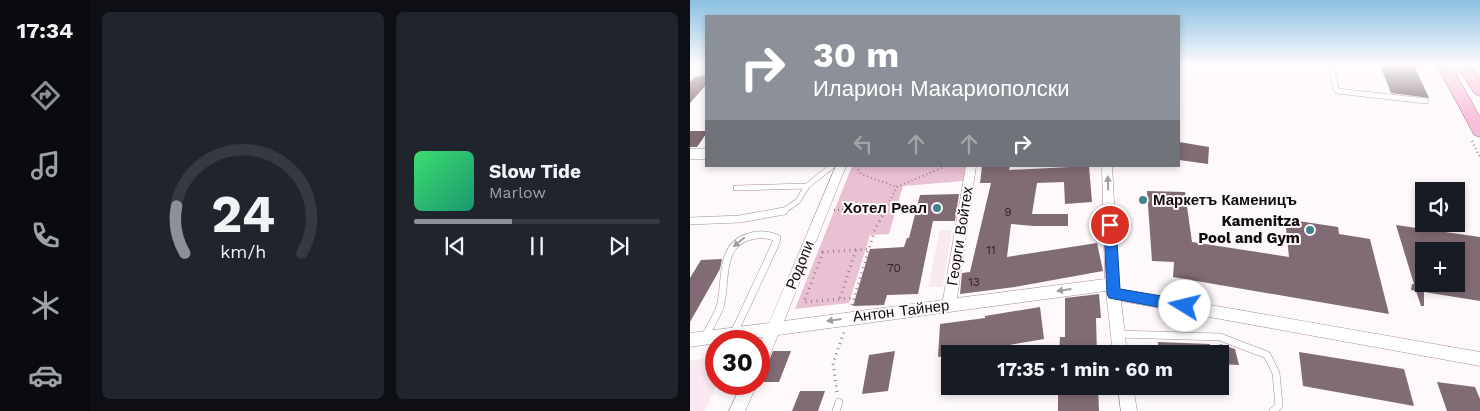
<!DOCTYPE html>
<meta charset="utf-8">
<style>
:root{--surface:#171b24;--page:#20242c;--text:#f1f3f6;--muted:#9ea1a6;--line:#363941;--accent:#8c9099}
body{margin:0;font-family:"Work Sans",sans-serif;background:var(--page);color:var(--text);height:100vh;display:flex;flex-direction:column;font-size:19px;white-space:nowrap}
*{box-sizing:border-box;margin:0}
p{font-size:16px;color:var(--muted)}
.icon{flex:none;width:28px;height:28px;fill:none;stroke:currentColor;stroke-width:2;stroke-linecap:round;stroke-linejoin:round}
.map{position:relative;flex:1;overflow:hidden}
.details{display:flex;flex-direction:column;gap:12px;padding:12px;background:#0d0f14;width:600px}
.details>*{flex:none}
.top-card{position:absolute;left:15px;top:15px;width:475px;height:152px;border-radius:0px;box-shadow:0 2px 8px #0003;background:#8c9099;color:#fff;overflow:hidden}
.tools{position:absolute;left:725px;top:182px;display:grid;gap:10px}
.tools a{display:grid;place-items:center;width:50px;height:50px;border-radius:0px;background:var(--surface);box-shadow:0 2px 8px #0003;font-size:25px}
.speed{position:absolute;left:15px;top:330px;display:flex;gap:10px;font-size:25px;font-weight:700;text-align:center}
.speed>*{display:grid;place-content:center;width:65px;height:65px;border-radius:50%;background:var(--surface);box-shadow:0 2px 8px #0003;line-height:1}
.speed .limit{border:8px solid #d22;background:#fff;color:#111}
.pin{position:absolute;display:grid;place-items:center;width:42px;height:42px;color:#fff;margin:-21px;border:2px solid #fff;border-radius:50%;box-shadow:0 1px 5px #0007}
.me{position:absolute;width:55px;margin:-28px;rotate:279deg;stroke-linejoin:round;filter:drop-shadow(0 0 4px #0008)}
.turn{display:flex;align-items:center;gap:18px;height:105px;padding:0 25px;font-size:22px}
.turn .icon{width:65px;height:65px;stroke-width:2.5}
.turn b{display:block;font-size:35px;line-height:42px}
.lanes{display:flex;align-items:center;height:48px;padding:0 25px;background:#0003;justify-content:center;gap:25px;direction:ltr}
.lanes .off{opacity:.35}
.details .widget{flex:1;display:flex;flex-direction:column;justify-content:center;gap:8px;min-width:0;padding:0 18px;border-radius:8px;background:var(--page)}
.details .dial{align-items:center;gap:0}
.dial svg{height:130px;overflow:visible;fill:none;stroke:var(--line);stroke-width:7;stroke-linecap:round;text-anchor:middle}
.dial text{fill:var(--text);stroke:none}
.song{display:flex;align-items:center;gap:15px}
.cover{width:60px;height:60px;border-radius:8px;background:linear-gradient(135deg,hsl(140 70% 55%),hsl(160 70% 35%))}
.played{height:5px;border-radius:2px;background:linear-gradient(90deg,var(--accent) 40%,var(--line) 40%)}
.keys{display:flex;justify-content:space-around;direction:ltr}
.details .tiles{flex:1;display:grid;gap:12px;grid-template-columns:repeat(2,1fr)}
.trip{position:absolute;left:251px;top:345px;width:288px;height:50px;border-radius:0px;background:var(--surface);box-shadow:0 2px 8px #0003;font-weight:700;line-height:50px;text-align:center}
main{display:flex;flex:1;min-height:0}
.dock{display:flex;flex-direction:column;width:90px;justify-content:space-around;align-items:center;background:#090b0e;color:var(--muted)}
.dock .icon{width:35px;height:35px}
.dock .on{color:var(--accent)}
.dock b{font-size:22px;color:var(--text)}
.map>svg:first-child{display:block}
.built{fill:#f8eaf0}
.green{fill:#eac1d2}
.building{fill:#816b74;fill-rule:evenodd}
.lines{fill:none;stroke-linecap:round;stroke-linejoin:round}
.service-far1-casing{stroke:#a68e98;stroke-width:6}
.service-casing{stroke:#a68e98;stroke-width:8}
.minor-casing{stroke:#a68e98;stroke-width:1}
.tertiary-casing{stroke:#a68e98;stroke-width:1}
.primary-casing{stroke:#a46581;stroke-width:1}
.path-far1{stroke:#8e8789;stroke-width:2;stroke-dasharray:1 3;stroke-linecap:butt}
.path{stroke:#8e8789;stroke-width:3;stroke-dasharray:1 4.5;stroke-linecap:butt}
.service-far1{stroke:#fff;stroke-width:5}
.service{stroke:#fff;stroke-width:7}
.minor{fill:#fff;fill-rule:evenodd}
.tertiary{fill:#fff;fill-rule:evenodd}
.primary{fill:#f7bfd9;fill-rule:evenodd}
.oneway{fill:#a19d9f}
.route{fill:#1a73e8;stroke:#114b97}
.poi-dot{fill:#3d848c;stroke:#fff9fb;stroke-width:2}
.labels{text-anchor:middle;stroke-width:4;stroke-linejoin:round;paint-order:stroke}
.number-label{font-size:12px;fill:#2e2328}
.poi-label{font-size:15px;font-weight:bold;fill:#130b0e;stroke:#fff9fb;text-anchor:end}
.street-label{font-size:15px;fill:#130b0e;stroke:#fff9fb}
</style>
<main>
<nav class="dock">
<b>17:34</b>
<svg class="icon on" aria-label="directions" viewBox="0 0 24 24"><path d="M12 3l9 9-9 9-9-9zM9 14v-3h6M13 9l2 2-2 2"/></svg>
<svg class="icon" aria-label="music" viewBox="0 0 24 24"><path d="M9 18V5l10-2v13"/><circle cx="6" cy="18" r="3"/><circle cx="16" cy="16" r="3"/></svg>
<svg class="icon" aria-label="phone" viewBox="0 0 24 24"><path d="M5 4h4l2 5-3 2q2 4 5 5l2-3 5 2v4C11 20 4 13 5 4z"/></svg>
<svg class="icon" aria-label="climate" viewBox="0 0 24 24"><path d="M12 3v18M4 7l16 10M4 17L20 7"/></svg>
<svg class="icon" aria-label="car" viewBox="0 0 24 24"><path d="M5 17H2v-5l4-1 3-4h7l3 4 3 1v5h-3M9 17h6M6 11h13"/><circle cx="7" cy="17" r="2"/><circle cx="17" cy="17" r="2"/></svg>
</nav>
<section class="details">
<div class="tiles">
<div class="widget dial"><svg viewBox="0 0 100 80">
<path d="M14 69A42 42 0 1 1 86 69"/>
<path d="M14 69A42 42 0 0 1 9 40" stroke="#8c9099"/>
<text x="50" y="56" font-size="32" font-weight="700">24</text>
<text x="50" y="72" font-size="11">km/h</text>
</svg></div>
<div class="widget">
<div class="song"><i class="cover"></i><div><b>Slow Tide</b><p>Marlow</p></div></div>
<div class="played"></div>
<div class="keys"><svg class="icon" aria-label="previous" viewBox="0 0 24 24"><path d="M18 5L8 12l10 7zM5 5v14"/></svg><svg class="icon" aria-label="pause" viewBox="0 0 24 24"><path d="M8 5v14M16 5v14"/></svg><svg class="icon" aria-label="next" viewBox="0 0 24 24"><path d="M6 5l10 7-10 7zM19 5v14"/></svg></div>
</div>
</div>
</section>
<div class="map">
<svg width="790" height="411" viewBox="0 0 790 411">
<rect width="100%" height="100%" fill="#fff9fb"/>
<path class="built" d="M 250,230 L 262,230 L 253,287 L 238,287 Z
M 26,357 L 28,384 L 14,411 L 0,411 L 0,361 Z"/>
<path class="green" d="M 162,166 L 277,166 L 274,181 L 213,186 L 199,234 L 180,235 L 159,303 L 105,309 Z"/>
<path class="building" d="M 690,65 L 725,67 L 739,98 L 701,93 Z
M 16,75 L 16,85 L 0,103 L 0,82 L 5,77 Z
M 0,131 L 16,131 L 16,134 L 7,147 L 0,147 Z
M 489,142 L 519,147 L 518,164 L 489,160 Z
M 292,166 L 320,166 L 319,170 L 399,166 L 402,202 L 375,204 L 374,182 L 347,183 L 342,214 L 378,214 L 378,226 L 344,226 L 321,224 L 317,257 L 407,243 L 413,271 L 325,287 L 270,294 L 272,273 L 280,272 L 301,183 L 290,183 Z
M 457,191 L 495,192 L 502,242 L 599,257 L 595,219 L 648,227 L 649,234 L 680,239 L 699,314 L 483,277 L 484,262 L 462,261 Z
M 269,194 L 265,221 L 243,221 L 228,294 L 197,295 L 194,305 L 163,306 L 180,249 L 214,247 L 217,238 L 219,238 L 230,195 Z
M 706,225 L 790,237 L 790,301 L 734,292 L 734,306 L 731,306 L 726,291 L 721,290 L 722,284 L 724,284 ZM 734,251 L 766,251 L 766,284 L 734,284 Z
M 32,259 L 30,269 L 0,322 L 0,278 L 11,260 Z
M 409,294 L 411,318 L 406,318 L 407,354 L 369,354 L 370,337 L 375,337 L 375,298 Z
M 350,307 L 354,339 L 248,357 L 250,324 L 295,318 L 295,316 Z
M 468,342 L 520,344 L 520,354 L 468,354 Z
M 530,344 L 545,349 L 549,365 L 530,364 Z
M 83,351 L 101,351 L 89,382 L 70,382 Z
M 205,351 L 198,391 L 172,394 L 179,355 Z
M 609,352 L 714,369 L 724,406 L 613,386 Z
M 747,382 L 785,387 L 790,399 L 790,411 L 757,411 Z
M 368,386 L 408,386 L 409,411 L 368,411 Z
M 110,391 L 135,391 L 128,411 L 102,411 Z"/>
<g class="lines">
<defs>
<path id="service-far1" d="M 640,65 L 647,91 L 736,101
M 46,188 L 117,186 L 142,166
M 92,212 L 108,201 L 117,186"/>
<path id="service" d="M 0,221 L 50,219 L 94,211
M 428,334 L 530,337 L 577,355 L 586,373 L 589,406 L 583,411
M 14,338 C 19,328 26,318 30,307 C 37,283 28,246 58,237 C 67,234 75,234 84,237 L 87,238 L 85,245 L 44,333
M 146,411 L 149,402"/>
<path id="minor" d="M 16,68 L 16,73 L 0,76 L 0,70 Z
M 146,166 L 156,166 L 94,321 L 253,300 L 276,166 L 286,166 L 267,298 L 415,279 L 412,166 L 422,166 L 429,289 L 790,352 L 790,366 L 431,301 L 437,354 L 423,354 L 416,291 L 88,335 L 74,369 L 69,371 L 69,347 L 73,337 L 26,341 L 26,343 L 0,347 L 0,333 L 79,323 Z
M 52,384 L 67,384 L 55,411 L 39,411 Z
M 428,386 L 443,386 L 447,411 L 431,411 Z"/>
<path id="tertiary" d="M 0,149 L 16,149 L 16,159 L 0,159 Z"/>
<path id="primary" d="M 747,65 L 761,65 L 790,117 L 790,137 L 784,135 L 782,131 Z
M 767,65 L 781,65 L 790,79 L 790,96 L 785,94 Z"/>
</defs>
<use href="#service-far1" class="service-far1-casing"/>
<use href="#service" class="service-casing"/>
<use href="#minor" class="minor-casing"/>
<use href="#tertiary" class="tertiary-casing"/>
<use href="#primary" class="primary-casing"/>
<path class="path-far1" d="M 782,141 L 790,157
M 166,166 L 171,174 L 207,187
M 144,210 L 196,208
M 194,212 L 207,187 L 256,166"/>
<path class="path" d="M 132,252 L 179,249
M 133,252 L 114,302 L 165,298
M 150,298 L 166,250
M 162,305 L 185,229 L 195,211
M 147,392 L 143,363 L 154,332"/>
<use href="#service-far1" class="service-far1"/>
<use href="#service" class="service"/>
<use href="#minor" class="minor"/>
<use href="#tertiary" class="tertiary"/>
<use href="#primary" class="primary"/>
</g>
<defs><path id="oneway-solid" d="M-6-.8H1V-3.2L6.5 0L1 3.2V.8H-6Z" transform="scale(1.25)"/></defs>
<g class="oneway">
<use href="#oneway-solid" transform="translate(418 183) rotate(-92)"/>
<use href="#oneway-solid" transform="translate(49 242) rotate(140)"/>
<use href="#oneway-solid" transform="translate(374 290) rotate(172)"/>
<use href="#oneway-solid" transform="translate(144 320) rotate(172)"/>
</g>
<linearGradient id="sky" x2="0" y2="1"><stop stop-color="#8ac0e2"/><stop offset="0.53" stop-color="#fffcfd"/><stop offset="1" stop-color="#fffcfd" stop-opacity="0"/></linearGradient>
<rect width="790" height="122" fill="url(#sky)"/>
<path class="route" d="M 420,220 L 424,222 L 426,225 L 430,289 L 495,300 L 499,301 L 501,306 L 499,310 L 495,312 L 419,298 L 417,294 L 414,225 L 416,222 Z"/>
<g class="poi-dot">
<circle cx="453" cy="200" r="5"/>
<circle cx="247" cy="208" r="5"/>
<circle cx="620" cy="230" r="5"/>
</g>
<g class="labels">
<g class="number-label">
<text x="318" y="216">9</text>
<text x="301" y="254">11</text>
<text x="204" y="272">70</text>
<text x="284" y="286">13</text>
</g>
<g class="poi-label">
<text x="463" y="205" text-anchor="start">Маркетъ Каменицъ</text>
<text x="237" y="213">Хотел Реал</text>
<text x="610" y="226">Kamenitza<tspan x="610" dy="17">Pool and Gym</tspan></text>
</g>
<g class="street-label">
<text transform="translate(270 236) rotate(-81)" y="5">Георги Войтех</text>
<text transform="translate(110 265) rotate(-68)" y="5">Родопи</text>
<text transform="translate(211 311) rotate(-7)" y="5">Антон Тайнер</text>
</g>
</g>
</svg>
<div class="tools">
<a><svg class="icon" aria-label="sound" viewBox="0 0 24 24"><path d="M4 9h4l5-4v14l-5-4H4zM17 9q2 3 0 6"/></svg></a>
<a>+</a>
</div>
<div class="speed"><div class="limit">30</div></div>
<div class="pin" style="left:420px;top:225px;background:#d93025"><svg class="icon" aria-label="arrive" viewBox="0 0 24 24"><path d="M6 21V4h12l-3 4 3 4H6"/></svg></div>
<svg class="me" style="left:495px;top:306px" viewBox="-20 -20 40 40"><circle r="19" fill="#fff"/><path d="M0-13L10 11 0 6-10 11z" fill="#1a73e8"/></svg>
<div class="trip">17:35 · 1 min · 60 m</div>
<div class="top-card">
<div class="turn"><svg class="icon" aria-label="right" viewBox="0 0 24 24"><path d="M7 20v-9h11M14 6l5 5-5 5"/></svg><div><b>30 m</b>Иларион Макариополски</div></div>
<div class="lanes"><svg class="icon off" aria-label="left" viewBox="0 0 24 24"><path d="M17 20v-9H6M10 6l-5 5 5 5"/></svg><svg class="icon off" aria-label="ahead" viewBox="0 0 24 24"><path d="M12 20V5M6 11l6-6 6 6"/></svg><svg class="icon off" aria-label="ahead" viewBox="0 0 24 24"><path d="M12 20V5M6 11l6-6 6 6"/></svg><svg class="icon" aria-label="right" viewBox="0 0 24 24"><path d="M7 20v-9h11M14 6l5 5-5 5"/></svg></div>
</div>
</div>
</main>
